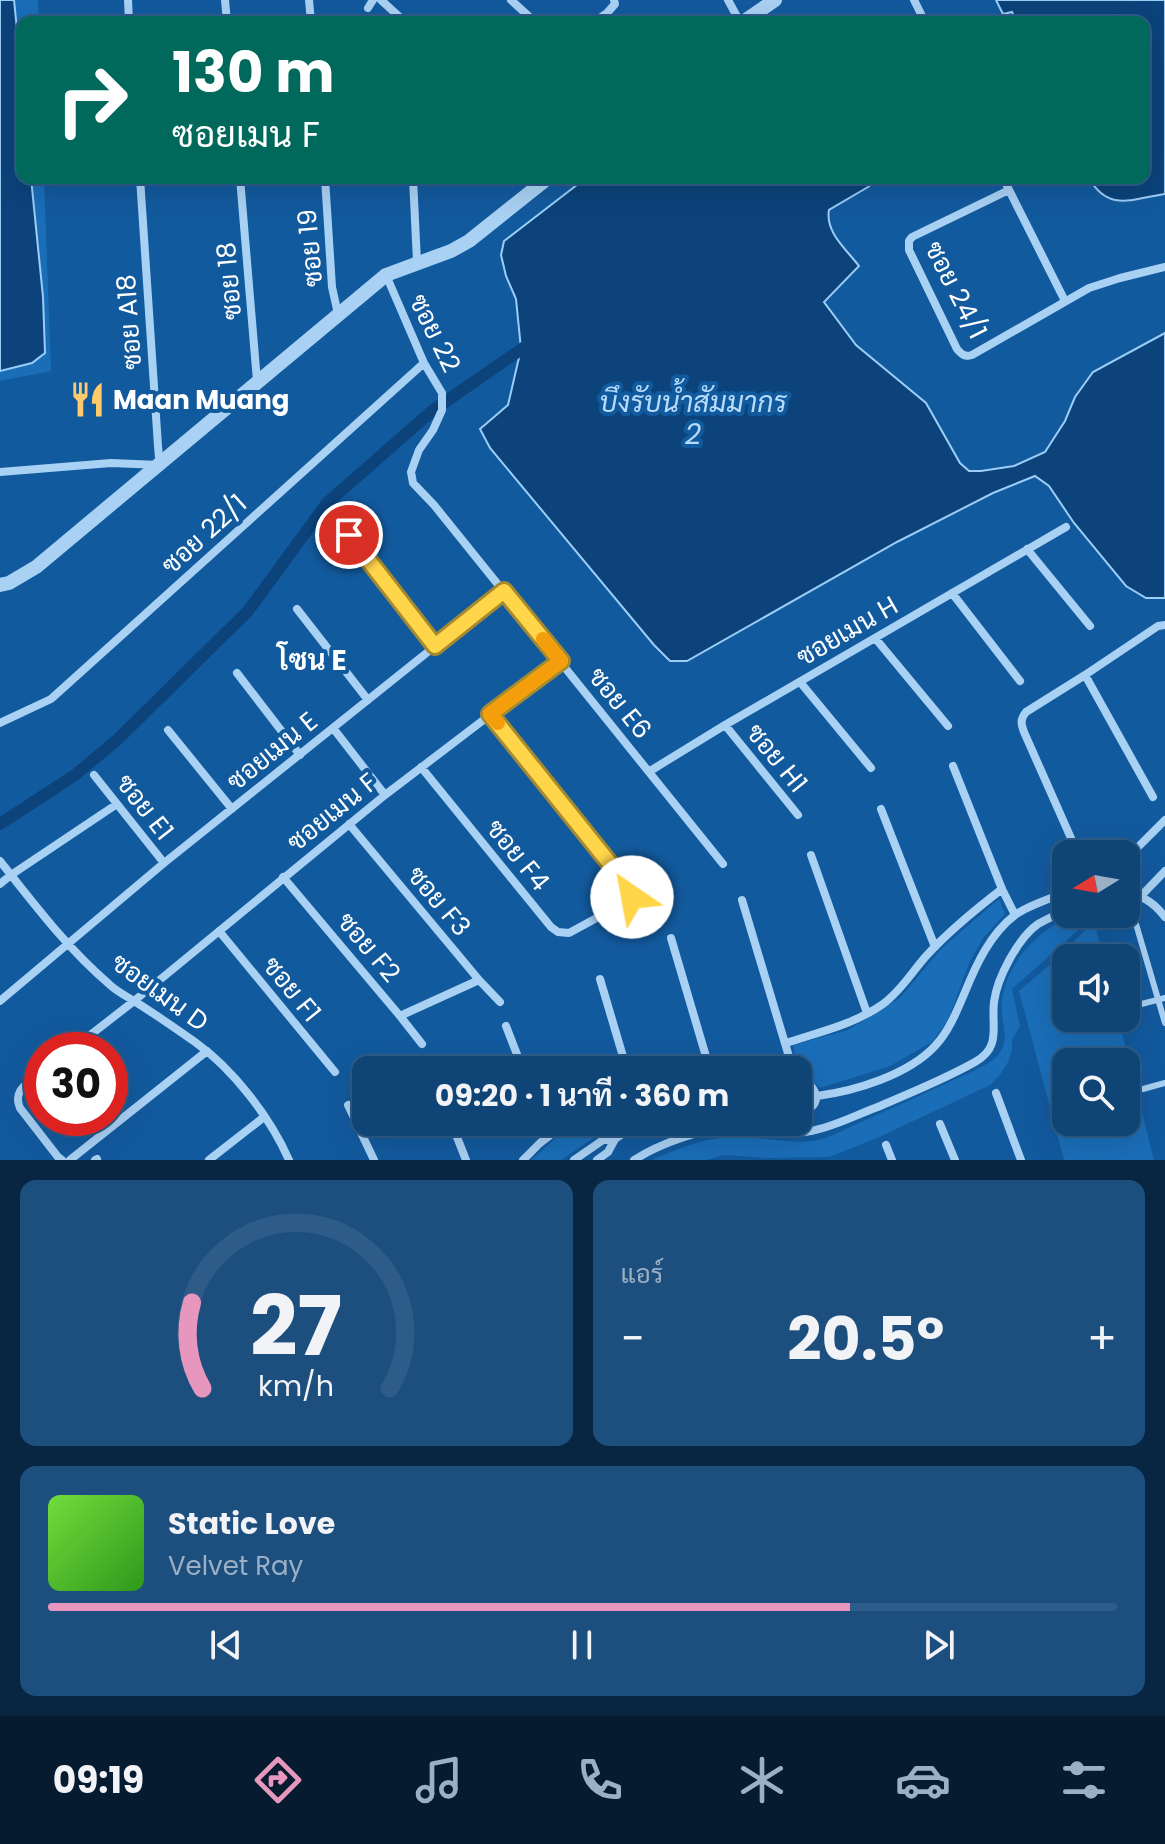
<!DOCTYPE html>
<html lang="th">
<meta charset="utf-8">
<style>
:root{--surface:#0e4476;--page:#1c4e7e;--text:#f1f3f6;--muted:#9bb0c5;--line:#2e5c88;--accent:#e797bd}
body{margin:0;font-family:Poppins,Sarabun,sans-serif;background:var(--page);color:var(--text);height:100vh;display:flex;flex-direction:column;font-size:30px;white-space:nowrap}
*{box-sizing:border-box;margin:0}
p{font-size:26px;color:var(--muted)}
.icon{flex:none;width:44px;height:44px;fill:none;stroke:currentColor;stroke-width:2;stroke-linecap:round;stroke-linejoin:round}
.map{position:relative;height:1160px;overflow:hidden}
.panel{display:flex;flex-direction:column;gap:20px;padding:20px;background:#082541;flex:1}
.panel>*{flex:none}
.hud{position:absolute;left:16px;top:16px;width:1134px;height:168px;border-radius:16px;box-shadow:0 8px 32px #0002,0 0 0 2px var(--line);background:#00695c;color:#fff;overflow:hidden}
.needle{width:52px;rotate:259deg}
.fabs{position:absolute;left:1052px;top:840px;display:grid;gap:16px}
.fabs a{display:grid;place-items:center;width:88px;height:88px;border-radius:16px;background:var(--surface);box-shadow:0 8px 32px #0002,0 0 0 2px var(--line);font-size:40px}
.speed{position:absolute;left:24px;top:1032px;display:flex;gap:16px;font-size:40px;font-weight:700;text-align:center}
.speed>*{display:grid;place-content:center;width:104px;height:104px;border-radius:50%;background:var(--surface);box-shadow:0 8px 32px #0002,0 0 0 2px var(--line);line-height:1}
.speed .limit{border:12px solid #d22;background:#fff;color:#111}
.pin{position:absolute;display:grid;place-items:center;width:68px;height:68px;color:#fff;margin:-34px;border:4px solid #fff;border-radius:50%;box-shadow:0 2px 8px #0007}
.me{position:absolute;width:88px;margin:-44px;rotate:327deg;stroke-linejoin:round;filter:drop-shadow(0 0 6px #0008)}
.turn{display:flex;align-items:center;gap:28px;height:168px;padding:0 24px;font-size:36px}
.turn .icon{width:104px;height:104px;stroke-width:2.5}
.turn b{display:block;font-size:56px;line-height:68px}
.big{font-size:60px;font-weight:700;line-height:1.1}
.panel .widget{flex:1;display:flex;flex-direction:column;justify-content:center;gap:12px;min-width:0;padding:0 28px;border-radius:16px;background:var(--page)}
.panel .dial{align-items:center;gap:0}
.dial svg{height:208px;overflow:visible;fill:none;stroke:var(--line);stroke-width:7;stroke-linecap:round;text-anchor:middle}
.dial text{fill:var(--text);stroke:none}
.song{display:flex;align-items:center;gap:24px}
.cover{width:96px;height:96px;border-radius:12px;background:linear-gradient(135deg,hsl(100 70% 55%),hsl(110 70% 35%))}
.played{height:8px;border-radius:4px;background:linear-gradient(90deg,var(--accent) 75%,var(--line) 75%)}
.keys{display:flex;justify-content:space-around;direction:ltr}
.heat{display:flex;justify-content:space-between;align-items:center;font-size:44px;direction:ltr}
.panel .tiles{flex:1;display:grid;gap:20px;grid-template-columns:1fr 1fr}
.widget:last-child{grid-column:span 2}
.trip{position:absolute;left:352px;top:1056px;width:460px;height:80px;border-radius:16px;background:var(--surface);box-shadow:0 8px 32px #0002,0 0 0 2px var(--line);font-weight:700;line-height:80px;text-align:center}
.menu{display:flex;height:128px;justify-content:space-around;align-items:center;background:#061b2f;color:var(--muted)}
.menu .icon{width:56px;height:56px}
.menu .on{color:var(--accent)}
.menu b{font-size:36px;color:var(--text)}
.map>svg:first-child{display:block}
.green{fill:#1a6eb8;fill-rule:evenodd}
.water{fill:#0b437a;stroke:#9bcdf7;stroke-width:2}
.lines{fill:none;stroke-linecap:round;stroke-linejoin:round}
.canal{stroke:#0b437a;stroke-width:12}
.service{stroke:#a9d1f4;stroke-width:6}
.minor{stroke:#a9d1f4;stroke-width:8}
.tertiary{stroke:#a9d1f4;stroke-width:14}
.route-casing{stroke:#a68a30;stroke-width:20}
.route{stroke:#ffd54a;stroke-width:14}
.slow{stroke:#f59e0b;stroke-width:14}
.labels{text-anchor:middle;stroke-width:8;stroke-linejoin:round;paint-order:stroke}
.street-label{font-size:26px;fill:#fff;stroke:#125a9e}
.poi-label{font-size:26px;font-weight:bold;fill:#fff;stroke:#125a9e;text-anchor:start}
.water-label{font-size:28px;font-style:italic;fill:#b6dbfb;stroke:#125a9e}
.neighbourhood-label{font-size:28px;font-weight:bold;fill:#fff;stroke:#125a9e}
</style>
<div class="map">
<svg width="1165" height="1160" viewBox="0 0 1165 1160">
<rect width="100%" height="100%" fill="#125a9e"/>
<path class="green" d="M 0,0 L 38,0 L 39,22 L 22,22 L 22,178 L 44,178 L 51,371 L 0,381 Z
M 999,899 L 1005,914 L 983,938 L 969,963 L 948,1020 L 932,1042 L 890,1066 L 820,1088 L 809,1078 L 798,1074 L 793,1045 L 848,1030 L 900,998 L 942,948 Z
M 1079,914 L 1104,914 L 1093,917 L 1012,989 L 1020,1026 L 1012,1040 L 1012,1051 L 1007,1064 L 999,1076 L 990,1085 L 877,1138 L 829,1157 L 766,1158 L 724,1155 L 707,1160 L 652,1160 C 682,1147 706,1137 739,1137 C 766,1137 792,1145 818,1140 C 833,1137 849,1127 863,1121 C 891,1109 919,1096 947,1083 C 959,1077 973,1072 985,1065 C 1018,1046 999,1026 1002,1000 C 1007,961 1042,925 1079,914 Z
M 1094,921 L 1103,958 L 1066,958 L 1066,1018 L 1118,1018 L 1154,1160 L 1064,1160 L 1019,991 L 1059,957 ZM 1126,1062 L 1126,1122 L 1066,1122 L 1066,1062 Z
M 574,1122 L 617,1122 L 561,1160 L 531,1160 Z"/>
<path class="water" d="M 0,0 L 14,0 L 22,80 L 22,178 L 31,178 L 43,297 L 45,353 L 32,363 L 0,371 Z
M 996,0 L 1165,0 L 1165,194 C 1132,199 1108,212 1089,178 L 1144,178 L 1144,22 L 1017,22 L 1012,12 L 1003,14 Z
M 586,178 L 880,178 L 868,187 L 829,210 C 825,232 846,249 859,266 L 824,302 L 856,345 L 926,403 L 960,463 L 969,471 L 981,471 L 1014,466 L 1045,452 L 1065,421 L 1075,397 L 1093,372 L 1165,333 L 1165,598 L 1146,598 L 1126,586 L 1074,523 L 1049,486 L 1035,476 L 993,493 L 897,542 L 687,661 L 670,661 L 654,645 L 490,448 L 480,429 L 508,405 L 521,349 L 516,299 L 506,276 L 501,255 L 504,241 Z"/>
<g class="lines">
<path class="canal" d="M 0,824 L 75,775 L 118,739 L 248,611 L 327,503 L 432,411 L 526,346 L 535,348"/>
<path class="service" d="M 1136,924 L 1165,1023
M 1126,1008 L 1165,998
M 1143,1089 L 1165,1083"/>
<path class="minor" d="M 128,0 L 129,22
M 225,0 L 227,22
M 309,0 L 311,22
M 381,0 L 405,22
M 511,0 L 535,22
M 728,0 L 740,22
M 914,0 L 925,22
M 368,8 L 373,0
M 594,22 L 607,13 L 615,4 L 614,0
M 140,178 L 158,446 L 159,458 L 163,461
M 240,178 L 257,381
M 325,178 L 332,287 L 338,314
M 413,178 L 417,262
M 1003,178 L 1065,301
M 1009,190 L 912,237 L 909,241 L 909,250 L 957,349 C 962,355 965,357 972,355 L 1089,288 L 1120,278 L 1165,267
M 386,275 L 424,363 L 442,393 L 442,410 L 433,430 L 419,450 L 411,472 L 413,483 L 434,505 L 723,864
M 0,472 L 111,463 L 159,465
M 349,535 L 435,646
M 1027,549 L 1090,626
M 952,593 L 1020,681
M 297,609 L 368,700
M 875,638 L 948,726
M 237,673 L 300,755
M 1085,675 L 1153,797
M 800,682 L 871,768
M 0,723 L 51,699 L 424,363
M 725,725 L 798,815
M 333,728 L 385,795
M 168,730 L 232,809
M 953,766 L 1002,889 L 1015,915
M 421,767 L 551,927 L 558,932 L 569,933 L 628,901 C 633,895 631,891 627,885 L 490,714
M 650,771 L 725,725 L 1066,527
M 94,775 L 164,863
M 881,809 L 935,947
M 349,824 L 479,980 L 500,1002
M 1078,854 L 1024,732 C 1021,724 1020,719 1026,712 L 1085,675 L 1158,626 L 1165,625
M 811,855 L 867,1013
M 1126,859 L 1165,820
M 0,861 C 34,904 67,948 109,984 C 116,991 126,996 134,1001 C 155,1014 175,1028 195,1042 C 233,1069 270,1117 289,1160
M 283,877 L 400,1016 L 422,1044
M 0,884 L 11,875 L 117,804
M 1126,894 C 1143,894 1155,904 1165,917
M 1140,897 L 1165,871
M 742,900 L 793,1070
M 219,931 L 335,1072
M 671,938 L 710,1070
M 600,979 L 627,1070
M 0,1001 L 164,863 L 504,591
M 400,1016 L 479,980
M 506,1026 L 523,1070
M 786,1043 C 819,1032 855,1024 883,1004 C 902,990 913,970 928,954 C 951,929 976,909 1002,889
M 71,1050 L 134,1001 L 385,795 L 561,661
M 428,1064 L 430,1070
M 42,1072 C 29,1083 12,1089 20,1108 L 58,1157 L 62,1160
M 798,1084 L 810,1085 C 822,1097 815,1112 798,1109
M 996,1093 L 1021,1160
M 817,1096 C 855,1091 908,1075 935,1046 C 949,1031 957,1011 965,992 C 976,965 990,934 1015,915 C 1029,905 1050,899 1066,892
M 348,1105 L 374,1160
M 451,1122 L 466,1160
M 545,1122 L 550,1135
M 940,1124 L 955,1160
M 886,1145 L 892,1160
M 70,1160 L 207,1051
M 95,1160 L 97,1159
M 209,1160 L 264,1117
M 523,1160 L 540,1143 L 567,1122
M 574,1160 L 603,1140 L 615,1139
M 597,1160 L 608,1152 L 615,1139 L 640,1122
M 634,1160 C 659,1144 702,1128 732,1128 C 759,1127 784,1136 811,1131 C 833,1127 854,1116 875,1108 C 908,1094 943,1080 975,1062 C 1002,1047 991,1026 994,1002 C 997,978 1018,938 1038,924 C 1047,919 1057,914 1066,911"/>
<path class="tertiary" d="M 743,22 L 775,0
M 0,585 L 9,583 L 36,567 L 386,275 L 451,251 L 469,241 L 548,178"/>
</g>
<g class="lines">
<defs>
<path id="route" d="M 349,535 L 435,646 L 504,591 L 561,661 L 490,714 L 627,885 L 631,892 L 632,897"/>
</defs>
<use href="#route" class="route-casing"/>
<use href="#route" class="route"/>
<path class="slow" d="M 498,723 L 490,714 L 561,661 L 543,639"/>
</g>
<defs>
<symbol id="restaurant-bare" viewBox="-9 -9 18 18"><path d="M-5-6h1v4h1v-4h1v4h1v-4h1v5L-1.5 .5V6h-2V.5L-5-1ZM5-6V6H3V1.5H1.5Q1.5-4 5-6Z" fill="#ffc96c" stroke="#125a9e" stroke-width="2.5" paint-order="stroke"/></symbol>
</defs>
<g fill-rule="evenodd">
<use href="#restaurant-bare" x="62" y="374" width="51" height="51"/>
</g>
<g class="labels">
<g class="street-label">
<text transform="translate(310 248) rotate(-95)" y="9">ซอย 19</text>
<text transform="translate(229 281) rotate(-95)" y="9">ซอย 18</text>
<text transform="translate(956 290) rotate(63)" y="9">ซอย 24/1</text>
<text transform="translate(129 322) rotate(-94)" y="9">ซอย A18</text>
<text transform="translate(435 333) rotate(64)" y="9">ซอย 22</text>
<text transform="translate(204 534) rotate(-42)" y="9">ซอย 22/1</text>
<text transform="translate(847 631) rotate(-30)" y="9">ซอยเมน H</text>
<text transform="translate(620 703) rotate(51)" y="9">ซอย E6</text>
<text transform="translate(272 751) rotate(-39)" y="9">ซอยเมน E</text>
<text transform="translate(777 758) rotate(51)" y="9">ซอย H1</text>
<text transform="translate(145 807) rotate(52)" y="9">ซอย E1</text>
<text transform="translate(332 812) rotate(-39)" y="9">ซอยเมน F</text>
<text transform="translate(518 855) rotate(51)" y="9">ซอย F4</text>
<text transform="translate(439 901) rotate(50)" y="9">ซอย F3</text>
<text transform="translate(369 947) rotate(50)" y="9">ซอย F2</text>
<text transform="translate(292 989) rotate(51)" y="9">ซอย F1</text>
<text transform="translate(160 992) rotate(36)" y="9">ซอยเมน D</text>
</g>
<g class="poi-label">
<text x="113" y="409">Maan Muang</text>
</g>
<g class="water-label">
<text x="693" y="412">บึงรับน้ำสัมมากร<tspan x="693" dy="32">2</tspan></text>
</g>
<g class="neighbourhood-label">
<text x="312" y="670">โซน E</text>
</g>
</g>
</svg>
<div class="fabs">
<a><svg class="needle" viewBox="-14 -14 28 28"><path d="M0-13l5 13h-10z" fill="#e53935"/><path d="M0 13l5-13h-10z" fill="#9bb0c5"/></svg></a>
<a><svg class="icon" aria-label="sound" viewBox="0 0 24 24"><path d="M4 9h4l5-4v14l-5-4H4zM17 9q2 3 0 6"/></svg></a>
<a><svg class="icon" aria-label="search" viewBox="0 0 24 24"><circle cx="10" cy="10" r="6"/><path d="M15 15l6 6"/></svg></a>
</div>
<div class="speed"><div class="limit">30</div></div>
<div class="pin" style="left:349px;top:535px;background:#d93025"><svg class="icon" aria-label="arrive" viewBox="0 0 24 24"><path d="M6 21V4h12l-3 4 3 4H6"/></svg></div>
<svg class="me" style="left:632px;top:897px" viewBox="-20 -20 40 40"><circle r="19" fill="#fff"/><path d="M0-13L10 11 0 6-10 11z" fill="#ffd54a"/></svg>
<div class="trip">09:20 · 1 นาที · 360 m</div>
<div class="hud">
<div class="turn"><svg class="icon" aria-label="right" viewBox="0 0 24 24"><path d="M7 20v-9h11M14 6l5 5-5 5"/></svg><div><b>130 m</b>ซอยเมน F</div></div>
</div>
</div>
<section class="panel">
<div class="tiles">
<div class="widget dial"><svg viewBox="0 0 100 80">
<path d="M14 69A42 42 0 1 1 86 69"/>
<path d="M14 69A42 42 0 0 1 10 36" stroke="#e797bd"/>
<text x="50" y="56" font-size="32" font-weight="700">27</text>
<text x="50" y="72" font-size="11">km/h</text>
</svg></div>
<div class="widget"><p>แอร์</p>
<div class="heat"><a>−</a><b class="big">20.5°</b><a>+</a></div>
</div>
<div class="widget">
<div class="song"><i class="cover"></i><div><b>Static Love</b><p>Velvet Ray</p></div></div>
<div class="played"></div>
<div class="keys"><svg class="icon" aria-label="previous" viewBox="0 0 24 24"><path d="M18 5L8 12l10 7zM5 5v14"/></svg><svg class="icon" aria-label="pause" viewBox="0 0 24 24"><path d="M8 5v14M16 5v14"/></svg><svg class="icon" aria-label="next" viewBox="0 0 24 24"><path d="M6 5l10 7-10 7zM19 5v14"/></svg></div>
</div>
</div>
</section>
<nav class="menu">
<b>09:19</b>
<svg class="icon on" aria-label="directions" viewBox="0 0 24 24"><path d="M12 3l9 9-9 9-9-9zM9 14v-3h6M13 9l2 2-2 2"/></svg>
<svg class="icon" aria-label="music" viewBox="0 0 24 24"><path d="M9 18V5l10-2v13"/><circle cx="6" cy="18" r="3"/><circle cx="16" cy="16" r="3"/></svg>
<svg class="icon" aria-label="phone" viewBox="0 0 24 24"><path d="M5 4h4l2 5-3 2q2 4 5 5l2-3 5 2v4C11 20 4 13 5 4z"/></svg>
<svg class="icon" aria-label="climate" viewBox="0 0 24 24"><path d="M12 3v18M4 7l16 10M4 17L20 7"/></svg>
<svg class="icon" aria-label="car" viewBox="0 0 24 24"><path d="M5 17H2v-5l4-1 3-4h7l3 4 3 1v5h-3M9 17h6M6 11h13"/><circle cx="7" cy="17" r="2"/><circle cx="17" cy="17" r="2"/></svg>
<svg class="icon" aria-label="filters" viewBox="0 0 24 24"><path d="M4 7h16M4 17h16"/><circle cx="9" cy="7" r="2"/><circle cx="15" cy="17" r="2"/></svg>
</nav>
